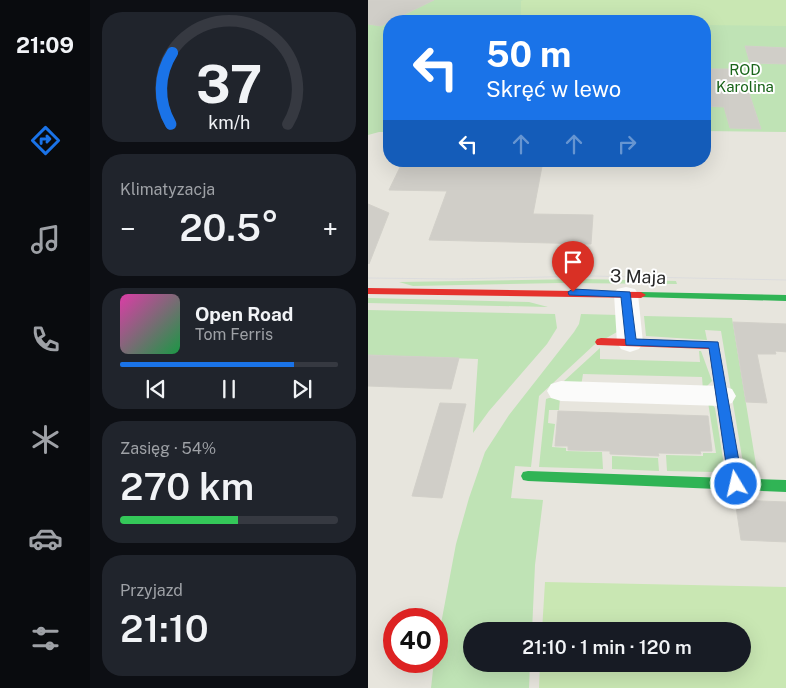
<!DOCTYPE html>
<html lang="pl">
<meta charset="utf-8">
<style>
:root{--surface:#171b24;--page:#20242c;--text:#f1f3f6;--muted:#9ea1a6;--line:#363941;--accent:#1a73e8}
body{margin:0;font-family:"Public Sans",sans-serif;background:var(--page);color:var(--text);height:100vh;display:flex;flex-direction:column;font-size:19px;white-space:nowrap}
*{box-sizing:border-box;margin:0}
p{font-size:16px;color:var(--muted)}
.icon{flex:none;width:28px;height:28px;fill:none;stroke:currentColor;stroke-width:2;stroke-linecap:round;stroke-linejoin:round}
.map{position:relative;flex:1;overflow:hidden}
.panel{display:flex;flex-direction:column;gap:12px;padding:12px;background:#0d0f14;width:278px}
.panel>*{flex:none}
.guide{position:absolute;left:15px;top:15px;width:328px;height:152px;border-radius:20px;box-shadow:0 5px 20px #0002;background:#1a73e8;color:#fff;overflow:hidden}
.speed{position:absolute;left:15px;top:608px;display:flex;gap:10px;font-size:25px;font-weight:700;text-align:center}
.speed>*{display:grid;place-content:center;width:65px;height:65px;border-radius:50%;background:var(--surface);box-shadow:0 5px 20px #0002;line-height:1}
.speed .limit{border:8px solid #d22;background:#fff;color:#111}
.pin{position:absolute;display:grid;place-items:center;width:42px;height:42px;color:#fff;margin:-51px -21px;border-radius:50% 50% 50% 0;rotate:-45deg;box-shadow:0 0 5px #0007}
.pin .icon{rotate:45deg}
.me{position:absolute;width:55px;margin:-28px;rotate:351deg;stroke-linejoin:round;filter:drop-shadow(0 0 4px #0008)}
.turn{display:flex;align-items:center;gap:18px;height:105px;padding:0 20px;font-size:22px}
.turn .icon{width:65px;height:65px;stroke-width:2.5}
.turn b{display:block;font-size:35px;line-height:42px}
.lanes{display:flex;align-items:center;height:48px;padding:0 20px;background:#0003;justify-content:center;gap:25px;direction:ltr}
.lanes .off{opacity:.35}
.big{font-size:38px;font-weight:600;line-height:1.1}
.panel .widget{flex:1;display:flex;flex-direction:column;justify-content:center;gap:8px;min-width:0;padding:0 18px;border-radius:20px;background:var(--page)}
.panel .dial{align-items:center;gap:0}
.dial svg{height:130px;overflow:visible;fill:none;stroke:var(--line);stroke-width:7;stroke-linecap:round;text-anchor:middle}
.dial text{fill:var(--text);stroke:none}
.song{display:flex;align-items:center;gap:15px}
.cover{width:60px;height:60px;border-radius:8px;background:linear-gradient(135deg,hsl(320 70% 55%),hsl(140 70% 35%))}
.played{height:5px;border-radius:2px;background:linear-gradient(90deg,var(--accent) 80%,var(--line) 80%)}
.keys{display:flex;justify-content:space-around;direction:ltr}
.heat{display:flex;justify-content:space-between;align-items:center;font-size:28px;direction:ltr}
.charge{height:8px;border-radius:4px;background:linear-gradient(90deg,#34c759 54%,var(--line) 0)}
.trip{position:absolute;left:95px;top:622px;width:288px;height:50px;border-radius:25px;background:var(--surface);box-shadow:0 5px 20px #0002;font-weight:600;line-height:50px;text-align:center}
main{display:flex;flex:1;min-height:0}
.tab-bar{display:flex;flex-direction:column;width:90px;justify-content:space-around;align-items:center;background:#090b0e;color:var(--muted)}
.tab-bar .icon{width:35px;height:35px}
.tab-bar .selected{color:var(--accent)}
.tab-bar b{font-size:22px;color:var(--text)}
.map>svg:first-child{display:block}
.green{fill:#bfe3b5}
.pitch{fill:#c9e7b3}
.building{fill:#d0cec8;stroke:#d2d0c9}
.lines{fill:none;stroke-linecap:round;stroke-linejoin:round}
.street{fill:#fbfbfa;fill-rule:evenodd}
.fast{fill:#30b455;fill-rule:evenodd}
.jam{fill:#e5322d;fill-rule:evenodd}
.tram{stroke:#dcdcdd;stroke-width:1}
.route{fill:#1a73e8;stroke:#114b97}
.labels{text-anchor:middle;stroke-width:4;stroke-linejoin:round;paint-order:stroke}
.far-park-label{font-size:15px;fill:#196419;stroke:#fff}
.street-label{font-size:18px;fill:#282828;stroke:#fff}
</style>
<main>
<nav class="tab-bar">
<b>21:09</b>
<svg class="icon selected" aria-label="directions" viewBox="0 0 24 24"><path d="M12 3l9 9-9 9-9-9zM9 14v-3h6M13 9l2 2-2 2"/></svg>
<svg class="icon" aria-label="music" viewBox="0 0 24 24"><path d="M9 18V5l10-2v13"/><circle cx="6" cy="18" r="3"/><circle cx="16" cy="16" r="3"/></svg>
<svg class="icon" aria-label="phone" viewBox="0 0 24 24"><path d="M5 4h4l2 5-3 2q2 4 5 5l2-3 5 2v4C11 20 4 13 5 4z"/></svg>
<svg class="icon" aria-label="climate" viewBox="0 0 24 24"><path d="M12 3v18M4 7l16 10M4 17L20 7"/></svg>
<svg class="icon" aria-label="car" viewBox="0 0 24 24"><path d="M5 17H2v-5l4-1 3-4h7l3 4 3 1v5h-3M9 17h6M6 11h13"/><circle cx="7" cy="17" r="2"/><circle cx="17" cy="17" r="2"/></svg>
<svg class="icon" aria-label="filters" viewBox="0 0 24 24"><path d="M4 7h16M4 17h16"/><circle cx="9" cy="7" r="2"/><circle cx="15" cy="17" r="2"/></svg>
</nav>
<section class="panel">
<div class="widget dial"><svg viewBox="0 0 100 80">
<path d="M14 69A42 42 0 1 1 86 69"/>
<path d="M14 69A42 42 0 0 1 15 25" stroke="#1a73e8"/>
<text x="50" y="56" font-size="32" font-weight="700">37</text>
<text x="50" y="72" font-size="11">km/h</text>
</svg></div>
<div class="widget"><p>Klimatyzacja</p>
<div class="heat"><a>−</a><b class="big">20.5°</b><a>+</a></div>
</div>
<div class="widget">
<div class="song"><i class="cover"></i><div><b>Open Road</b><p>Tom Ferris</p></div></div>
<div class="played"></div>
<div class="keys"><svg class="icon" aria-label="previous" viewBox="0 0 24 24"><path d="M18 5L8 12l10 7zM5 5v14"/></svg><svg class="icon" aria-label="pause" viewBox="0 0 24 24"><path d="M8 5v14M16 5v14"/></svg><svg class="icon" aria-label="next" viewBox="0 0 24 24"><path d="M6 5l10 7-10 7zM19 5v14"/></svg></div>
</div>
<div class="widget"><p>Zasięg · 54%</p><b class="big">270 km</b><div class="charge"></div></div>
<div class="widget"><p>Przyjazd</p><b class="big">21:10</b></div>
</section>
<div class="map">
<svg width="419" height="688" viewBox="0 0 419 688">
<rect width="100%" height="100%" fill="#e7e5dd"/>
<path class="green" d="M 0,0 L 418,0 L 418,132 L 336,131 L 336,21 L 21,21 L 21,132 L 11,132 L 0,135 Z
M 214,279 L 308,281 L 309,284 L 193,283 L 45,286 L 31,282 Z
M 0,298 L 161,302 L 180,307 L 0,303 Z
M 0,310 L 187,314 L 189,328 L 179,344 L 121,411 L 105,433 L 110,359 L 0,355 Z
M 213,314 L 251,315 L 249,332 L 226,345 L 171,396 L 163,467 L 147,466 L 143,498 L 175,500 L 167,565 L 164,631 L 104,631 L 104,664 L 162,664 L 161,688 L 63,688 L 66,661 L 69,661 L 69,645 L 88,544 L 101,498 L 117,452 L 141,415 L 206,332 L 211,324 Z
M 276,316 L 364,318 L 390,477 L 382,474 L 375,463 L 353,331 L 337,330 L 339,340 L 278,336 Z
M 232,348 L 232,359 L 332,362 L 331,351 L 333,351 L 344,381 L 335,390 L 334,377 L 215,374 L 213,386 L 184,392 Z
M 181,398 L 192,398 L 191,410 L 181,410 L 180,423 L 187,424 L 184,447 L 198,448 L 198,451 L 234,452 L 235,469 L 171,467 L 178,399 Z
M 340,402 L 344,404 L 347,408 L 356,465 L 351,471 L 346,472 L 299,471 L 298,455 L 335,456 L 335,453 L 348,453 Z
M 244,456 L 290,458 L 291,471 L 244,469 Z"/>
<path class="pitch" d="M 155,0 L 418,0 L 418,26 L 336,25 L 336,21 L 153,21 L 153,1 Z
M 177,582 L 418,587 L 418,688 L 171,688 L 172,664 L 374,664 L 374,631 L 174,631 Z"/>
<path class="building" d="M 0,0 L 66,0 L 13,26 L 0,24 Z
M 377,46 L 419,48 L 419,64 L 382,63 Z
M 336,69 L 373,69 L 393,129 L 362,128 L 356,107 L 336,106 Z
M 35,161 L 175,161 L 165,214 L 225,215 L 223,244 L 61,240 L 79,191 L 21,190 Z
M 0,204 L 21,213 L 1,264 L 0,263 Z
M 365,322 L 419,324 L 419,352 L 407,351 L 408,354 L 389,354 L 399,403 L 378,402 Z
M 0,355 L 91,358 L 83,389 L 0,386 Z
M 72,403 L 98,404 L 74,498 L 44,496 Z
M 190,411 L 340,416 L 344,451 L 332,451 L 333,454 L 290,453 L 291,456 L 242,454 L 242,451 L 200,450 L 200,446 L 187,446 Z
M 367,500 L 419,502 L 419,542 L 373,540 Z"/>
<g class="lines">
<path class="street" d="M 258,287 L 267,289 L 270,294 L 275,343 L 271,349 L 262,352 L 253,349 L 249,343 L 246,294 L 249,289 Z
M 193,381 L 354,386 L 364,389 L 368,396 L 364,403 L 354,406 L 193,401 L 183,398 L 179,391 L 183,384 Z"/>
<path class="fast" d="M 273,292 L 419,295 L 419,301 L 269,297 L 268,295 Z
M 160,471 L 419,480 L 419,492 L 160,481 L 155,480 L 153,476 L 155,472 Z"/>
<path class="jam" d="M 0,288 L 273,292 L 278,295 L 273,298 L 0,294 Z
M 233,338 L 350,342 L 375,484 L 373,488 L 368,490 L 363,488 L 361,484 L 341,349 L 229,345 L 227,342 L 229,339 Z"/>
<path class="tram" d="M 0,278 L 87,279 L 223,276 L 419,280"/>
</g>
<path class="route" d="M 205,289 L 262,292 L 268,339 L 350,342 L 375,484 L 373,488 L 368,490 L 363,488 L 361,484 L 341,348 L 258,345 L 253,297 L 201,295 L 200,292 Z"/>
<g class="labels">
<g class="far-park-label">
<text x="377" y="75">ROD<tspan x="377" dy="17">Karolina</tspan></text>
</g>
<g class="street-label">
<text transform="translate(270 277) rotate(2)" y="6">3 Maja</text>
</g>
</g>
</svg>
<div class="speed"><div class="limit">40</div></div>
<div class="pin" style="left:205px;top:292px;background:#d93025"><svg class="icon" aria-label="arrive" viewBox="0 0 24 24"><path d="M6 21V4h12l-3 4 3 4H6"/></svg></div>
<svg class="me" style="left:368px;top:484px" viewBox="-20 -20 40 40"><circle r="17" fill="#1a73e8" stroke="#fff" stroke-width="3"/><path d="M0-11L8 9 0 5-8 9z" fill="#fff"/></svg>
<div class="trip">21:10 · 1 min · 120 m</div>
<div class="guide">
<div class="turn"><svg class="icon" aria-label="left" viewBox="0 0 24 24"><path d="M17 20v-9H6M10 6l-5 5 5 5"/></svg><div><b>50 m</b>Skręć w lewo</div></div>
<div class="lanes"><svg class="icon" aria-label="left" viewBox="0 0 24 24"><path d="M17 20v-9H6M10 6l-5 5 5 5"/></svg><svg class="icon off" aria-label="ahead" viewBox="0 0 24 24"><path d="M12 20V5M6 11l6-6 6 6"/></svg><svg class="icon off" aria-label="ahead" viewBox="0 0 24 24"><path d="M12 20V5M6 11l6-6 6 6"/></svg><svg class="icon off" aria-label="right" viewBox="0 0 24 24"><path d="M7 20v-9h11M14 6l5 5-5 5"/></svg></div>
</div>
</div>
</main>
